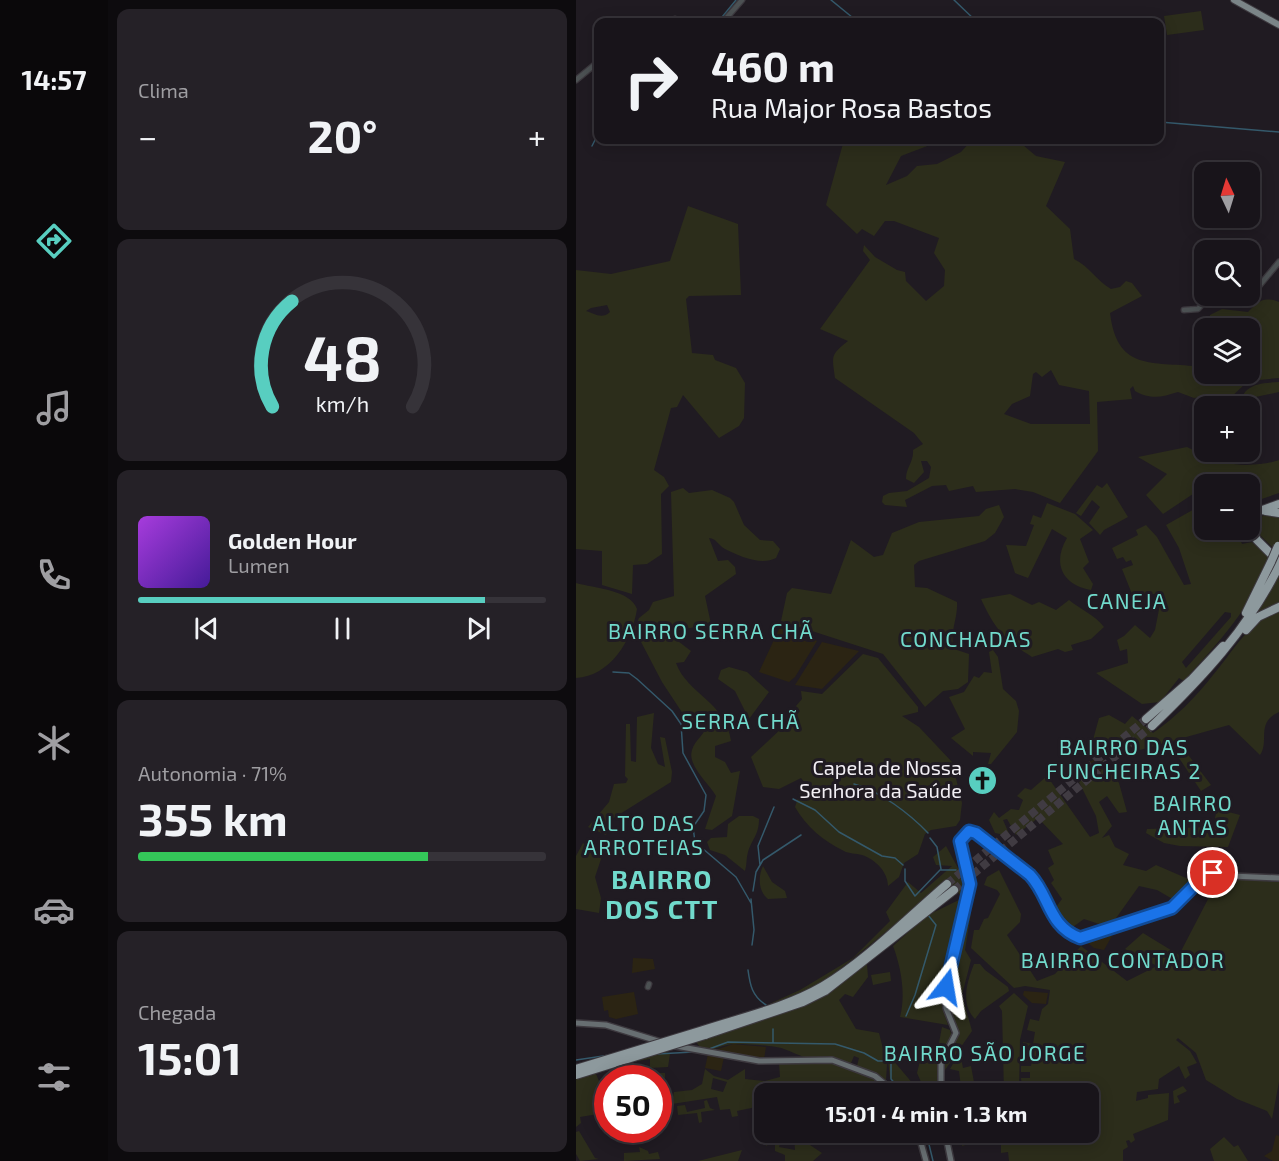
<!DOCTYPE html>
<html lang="pt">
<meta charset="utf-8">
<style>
:root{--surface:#18141a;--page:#252127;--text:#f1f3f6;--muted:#9f9ea2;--line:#363339;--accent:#58cec0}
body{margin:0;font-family:"Exo 2",sans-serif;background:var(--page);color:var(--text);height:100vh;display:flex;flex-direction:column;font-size:22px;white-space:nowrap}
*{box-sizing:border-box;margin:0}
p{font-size:20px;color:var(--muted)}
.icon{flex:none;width:33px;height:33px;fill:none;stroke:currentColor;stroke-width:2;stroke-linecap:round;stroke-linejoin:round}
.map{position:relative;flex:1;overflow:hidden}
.side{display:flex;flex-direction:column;gap:9px;padding:9px;background:#0d0b0e;width:468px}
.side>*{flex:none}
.banner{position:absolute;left:18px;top:18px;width:570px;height:126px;border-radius:12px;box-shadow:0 3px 15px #0003,0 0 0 2px var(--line);background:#18141a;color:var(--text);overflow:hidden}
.needle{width:39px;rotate:356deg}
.tools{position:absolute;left:618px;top:162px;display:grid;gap:12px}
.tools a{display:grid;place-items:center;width:66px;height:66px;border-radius:12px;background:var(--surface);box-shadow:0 3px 15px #0003,0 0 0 2px var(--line);font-size:30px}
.speed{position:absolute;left:18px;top:1065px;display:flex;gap:12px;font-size:30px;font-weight:700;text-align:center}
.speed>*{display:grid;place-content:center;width:78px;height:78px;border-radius:50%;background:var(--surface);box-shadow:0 3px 15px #0003,0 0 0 2px var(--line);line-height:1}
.speed .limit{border:9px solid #d22;background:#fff;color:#111}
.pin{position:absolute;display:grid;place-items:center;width:51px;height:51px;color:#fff;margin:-26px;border:3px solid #fff;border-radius:50%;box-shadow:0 2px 6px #0007}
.me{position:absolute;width:66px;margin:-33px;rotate:14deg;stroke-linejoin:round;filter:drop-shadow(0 0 4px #0008)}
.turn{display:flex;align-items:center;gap:21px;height:126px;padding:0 18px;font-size:27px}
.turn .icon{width:78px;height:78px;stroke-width:2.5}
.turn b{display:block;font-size:42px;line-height:51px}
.big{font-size:45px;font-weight:700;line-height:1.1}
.side .card{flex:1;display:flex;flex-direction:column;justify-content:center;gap:9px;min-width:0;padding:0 21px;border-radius:12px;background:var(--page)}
.side .dial{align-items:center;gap:0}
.dial svg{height:156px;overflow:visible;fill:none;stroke:var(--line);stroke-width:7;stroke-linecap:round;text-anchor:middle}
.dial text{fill:var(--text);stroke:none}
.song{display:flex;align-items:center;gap:18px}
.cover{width:72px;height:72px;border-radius:9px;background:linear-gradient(135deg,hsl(280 70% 55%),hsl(260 70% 35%))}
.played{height:6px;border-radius:3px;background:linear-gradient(90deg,var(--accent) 85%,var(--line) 85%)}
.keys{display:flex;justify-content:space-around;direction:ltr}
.heat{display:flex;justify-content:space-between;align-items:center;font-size:33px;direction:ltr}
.charge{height:9px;border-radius:4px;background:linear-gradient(90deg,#34c759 71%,var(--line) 0)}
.trip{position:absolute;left:178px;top:1083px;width:345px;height:60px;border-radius:12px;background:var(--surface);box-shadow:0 3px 15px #0003,0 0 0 2px var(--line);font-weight:700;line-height:60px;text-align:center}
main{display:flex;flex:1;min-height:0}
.tab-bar{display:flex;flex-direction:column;width:108px;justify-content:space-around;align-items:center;background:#0a080a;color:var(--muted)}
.tab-bar .icon{width:42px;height:42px}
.tab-bar .on{color:var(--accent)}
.tab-bar b{font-size:27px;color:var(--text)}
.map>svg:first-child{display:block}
.commercial{fill:#2b2413}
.green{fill:#2c2d1b;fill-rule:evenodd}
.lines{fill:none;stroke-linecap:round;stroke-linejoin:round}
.stream{stroke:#34596b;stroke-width:1.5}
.motorway-tunnel{stroke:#403b42;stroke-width:8;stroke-dasharray:8 4;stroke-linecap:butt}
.tertiary-casing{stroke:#3d393f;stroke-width:7}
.secondary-casing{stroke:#3d393f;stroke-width:8}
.primary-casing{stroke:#3d393f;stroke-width:8}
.motorway-casing{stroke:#3d393f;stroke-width:10}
.tertiary{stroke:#4c5153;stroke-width:4.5}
.secondary{stroke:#676e71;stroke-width:5}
.primary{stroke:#7b8588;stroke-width:6}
.motorway{stroke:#8d999d;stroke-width:8}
.motorway-bridge-casing{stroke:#3d393f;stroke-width:10;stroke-linecap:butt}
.motorway-bridge{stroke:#8d999d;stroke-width:8}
.route-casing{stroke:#114b97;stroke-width:15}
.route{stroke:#1a73e8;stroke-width:10}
.labels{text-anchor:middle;stroke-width:6;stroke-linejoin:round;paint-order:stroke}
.poi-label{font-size:20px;fill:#f2eff4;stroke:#201b22;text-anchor:end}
.neighbourhood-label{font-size:21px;letter-spacing:1.5px;fill:#71dacc;stroke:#201b22}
.district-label{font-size:26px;font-weight:bold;letter-spacing:1.5px;fill:#71dacc;stroke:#201b22}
</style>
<main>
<nav class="tab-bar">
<b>14:57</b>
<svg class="icon on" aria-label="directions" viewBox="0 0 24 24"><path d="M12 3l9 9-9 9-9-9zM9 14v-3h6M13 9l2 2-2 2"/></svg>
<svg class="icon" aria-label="music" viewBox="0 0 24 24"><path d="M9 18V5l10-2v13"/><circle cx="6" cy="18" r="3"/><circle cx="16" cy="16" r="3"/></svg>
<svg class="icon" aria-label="phone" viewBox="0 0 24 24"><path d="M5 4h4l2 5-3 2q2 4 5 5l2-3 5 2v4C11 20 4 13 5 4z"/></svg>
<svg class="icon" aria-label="climate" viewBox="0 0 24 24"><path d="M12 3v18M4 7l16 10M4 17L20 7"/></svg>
<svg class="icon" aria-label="car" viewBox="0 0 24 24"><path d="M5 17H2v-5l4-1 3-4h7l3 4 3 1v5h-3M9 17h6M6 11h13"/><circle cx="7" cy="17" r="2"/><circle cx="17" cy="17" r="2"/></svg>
<svg class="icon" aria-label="filters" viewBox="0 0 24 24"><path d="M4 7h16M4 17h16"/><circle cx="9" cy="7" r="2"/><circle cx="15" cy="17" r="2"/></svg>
</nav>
<section class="side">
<div class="card"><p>Clima</p>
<div class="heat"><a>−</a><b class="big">20°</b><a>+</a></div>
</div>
<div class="card dial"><svg viewBox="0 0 100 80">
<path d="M14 69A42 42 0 1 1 86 69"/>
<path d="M14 69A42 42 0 0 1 24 15" stroke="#58cec0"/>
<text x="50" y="56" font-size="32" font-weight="700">48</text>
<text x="50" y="72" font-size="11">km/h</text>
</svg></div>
<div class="card">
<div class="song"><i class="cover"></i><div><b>Golden Hour</b><p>Lumen</p></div></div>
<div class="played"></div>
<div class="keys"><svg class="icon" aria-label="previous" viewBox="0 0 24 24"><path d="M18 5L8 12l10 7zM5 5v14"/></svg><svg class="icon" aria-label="pause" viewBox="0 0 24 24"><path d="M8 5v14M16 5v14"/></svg><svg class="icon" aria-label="next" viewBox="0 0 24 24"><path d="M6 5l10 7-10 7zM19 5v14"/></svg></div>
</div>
<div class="card"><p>Autonomia · 71%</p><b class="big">355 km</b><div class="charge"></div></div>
<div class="card"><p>Chegada</p><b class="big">15:01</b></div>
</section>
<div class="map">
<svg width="703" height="1161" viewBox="0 0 703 1161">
<rect width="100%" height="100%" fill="#201b22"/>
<path class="commercial" d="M 204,627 L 230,636 L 227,640 L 231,642 L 236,642 L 237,639 L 241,641 L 219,677 L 213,682 L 183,672 Z
M 246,642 L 283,651 L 246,689 L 219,685 Z
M 521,759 L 528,768 L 515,777 L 506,764 Z
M 529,930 L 536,936 L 528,950 L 518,948 L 509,941 Z
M 57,958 L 77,959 L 79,969 L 56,973 Z
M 448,991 L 472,993 L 470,1004 L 456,1003 L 447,995 Z
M 58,992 L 62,1014 L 40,1019 L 33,1017 L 32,1010 L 28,1011 L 26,997 Z
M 157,1044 L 190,1047 L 188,1059 L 139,1050 Z
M 132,1054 L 148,1057 L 145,1071 L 129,1068 Z
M 700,1135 L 703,1136 L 703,1161 L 697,1161 L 688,1156 L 696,1151 Z"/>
<path class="green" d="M 625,11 L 628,30 L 591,35 L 588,16 Z
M 268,140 L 367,140 L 325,156 L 310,185 L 331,176 L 341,166 L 361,164 L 385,152 L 396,140 L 441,140 L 460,156 L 489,162 L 470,206 L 494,229 L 498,259 C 514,267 520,280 535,289 L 544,287 L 550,281 L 556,283 L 566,296 L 534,313 C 541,369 572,362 617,366 L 628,333 L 628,374 L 674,374 L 674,328 L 630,328 L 634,315 L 646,309 L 672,312 C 683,301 687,296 703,302 L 703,378 L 672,381 L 649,403 L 642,402 L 635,396 L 618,398 L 602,392 C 586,397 575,400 559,391 L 557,386 L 554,389 L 556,399 L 521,402 L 522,451 L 484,503 L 457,492 L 439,489 L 400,492 L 397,486 L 373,491 L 370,485 L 356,486 L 329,500 L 331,507 L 309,505 L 306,502 L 307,496 L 313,493 L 331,491 L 353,478 L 355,467 L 351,461 L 345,461 L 348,472 L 338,483 L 330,479 C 330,467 338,462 337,450 L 347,444 L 338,433 L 259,378 C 256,356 254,355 272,341 L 244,329 L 294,260 L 287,251 L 288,245 L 299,257 L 321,270 L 329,272 L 330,281 L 350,301 L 368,286 L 369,270 L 358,253 L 363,238 L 318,221 L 309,221 L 298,236 L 286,229 L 281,234 L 250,205 ZM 475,370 L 483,385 L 513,391 L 514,424 L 455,424 L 428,414 L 436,404 L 454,396 L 457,374 L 460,372 L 466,377 Z
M 112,206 L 162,224 L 165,295 L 113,296 L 110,299 L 116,353 L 137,355 L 139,360 L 160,368 L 169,383 L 168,418 L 163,426 L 143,438 L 107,395 L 101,407 L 95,408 L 78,470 L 88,477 L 93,486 L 85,494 L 86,554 L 71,564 L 57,565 L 56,594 L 26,585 L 26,551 L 0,549 L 0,270 L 35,274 L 94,261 ZM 31,305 L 34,312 C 26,320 17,313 10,311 L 15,308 Z
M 703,382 L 703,392 L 665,400 C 670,383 688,383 703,382 Z
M 611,447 L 623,453 L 628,448 L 628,452 C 638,452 642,458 650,462 C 663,467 690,465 703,460 L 703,493 L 674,503 L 674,484 L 628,484 L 628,496 L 625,498 L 617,494 L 587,514 L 570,495 L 591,474 L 562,457 Z
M 531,483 L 552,517 L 528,530 L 524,535 L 513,523 L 524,507 L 516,500 L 505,516 L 500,513 L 521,485 L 526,488 Z
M 107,488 L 113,493 L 136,490 L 154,498 L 158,502 L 168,525 L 184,540 L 197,541 L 204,549 L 200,558 C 185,566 163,556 149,549 C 142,545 141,539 133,538 L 142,561 L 152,560 L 159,567 L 160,574 L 129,596 L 135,624 L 98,631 L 94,635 L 115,651 L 108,662 L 100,663 C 111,694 150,702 155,741 L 139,746 L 139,757 L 149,762 L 155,773 L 164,771 L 156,816 L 136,830 L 129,829 L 140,796 C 133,783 111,766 116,750 C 119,738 138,729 128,717 L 113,723 L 86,682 L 63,638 L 56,634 L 63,618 L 73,610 L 77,602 L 98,596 L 95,492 Z
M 471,503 L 499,514 L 517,530 L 504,539 L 513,562 L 507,568 L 517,584 L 515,590 C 486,585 476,563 491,538 L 476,529 L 452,578 L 439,573 L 430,545 L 450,546 L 458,525 L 454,524 L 457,515 L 465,518 Z
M 423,505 L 428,517 L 419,533 L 409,541 L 343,561 L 338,565 L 339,587 L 351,588 L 381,602 C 382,619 373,633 378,649 L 393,654 L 392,682 L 382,689 L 367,691 L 349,707 L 307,654 L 205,621 L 211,593 L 216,588 L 255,594 L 275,540 L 298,557 L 307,555 L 316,533 L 343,522 L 403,516 L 410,509 Z
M 622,507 L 623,519 L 625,511 L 628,509 L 628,530 L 660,530 L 666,544 L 676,542 L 692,557 C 679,606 640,644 608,681 L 603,678 L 584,702 L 566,704 L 520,673 L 552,663 L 551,649 L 544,651 L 541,640 L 548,636 L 559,625 L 574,638 L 579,630 L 586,594 L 556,594 L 546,569 L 557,565 L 555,560 L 550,562 L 547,557 L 541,559 L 536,548 L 562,535 L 560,530 L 570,525 L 581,537 L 608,585 L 615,584 L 603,548 L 590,525 ZM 649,612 L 655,613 L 655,617 L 610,668 L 606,662 Z
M 690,513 L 703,516 L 703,554 L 681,532 L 681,521 Z
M 703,573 L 703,606 L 680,615 L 680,613 Z
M 0,583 C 18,588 55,590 61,609 C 56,641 34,676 0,678 Z
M 434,594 L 456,605 L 463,602 L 480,610 L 493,600 C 505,610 518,614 528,627 L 515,639 L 495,645 L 497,650 L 489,652 L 482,649 L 456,657 C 428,640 419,629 405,599 Z
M 703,612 L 703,712 C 679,723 694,741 684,755 L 653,725 L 564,750 L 548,745 L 512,758 L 523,718 L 533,715 L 549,724 L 556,716 L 577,733 C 599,718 620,697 637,675 C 657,652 672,621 703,612 Z
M 417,650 L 422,657 L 427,689 L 440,701 L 443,711 L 441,732 L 415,764 L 412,764 L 415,753 L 397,752 L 397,756 L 375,738 L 389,729 L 373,697 L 388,692 L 398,676 L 403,678 L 408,672 L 416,673 L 413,652 Z
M 287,654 L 302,658 L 342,707 L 342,712 L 326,716 L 343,727 L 376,762 L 386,803 L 384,820 L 380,826 L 355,830 L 349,834 L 342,854 L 328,863 L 323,877 L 312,886 C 312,872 299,859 286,855 C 280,853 273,854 268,851 C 247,841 230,826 219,807 L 224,792 L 236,792 L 225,778 L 203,789 L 187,787 L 175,757 L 224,711 L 220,706 L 226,699 L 225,691 L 246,694 Z
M 153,667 L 171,672 L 193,692 L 173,719 L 159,691 L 142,679 L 145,670 Z
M 78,713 L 75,748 L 82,764 L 89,767 L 84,737 L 89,738 L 96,772 L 95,782 L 36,819 L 30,835 L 12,827 L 33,802 L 38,784 L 50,783 L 52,779 L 49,776 L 50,724 L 54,724 L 55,761 L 60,762 L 61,717 Z
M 607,748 L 635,785 L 625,791 L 599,752 Z
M 528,760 L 543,783 L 551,812 L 543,813 L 531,796 L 523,802 L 536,826 L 526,838 L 533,835 L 539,847 L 553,854 L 547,865 L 570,871 L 580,865 L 617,881 L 600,901 L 581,890 L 563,886 L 538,921 L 526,925 L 508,919 L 494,929 L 487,924 L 477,911 L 486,899 L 475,883 L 478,880 L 472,868 L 478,864 L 472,850 L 487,844 L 462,818 L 440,835 L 431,819 L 427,820 L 434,836 L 419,833 L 413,820 L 418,812 L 423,818 L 435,809 L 443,810 L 447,800 L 441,796 L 449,788 L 455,790 L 471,776 L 514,837 L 523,833 L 520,816 L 503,782 L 509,777 L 513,782 L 527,769 L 523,761 Z
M 641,809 L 664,815 L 652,847 L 604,846 L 588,843 L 570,833 L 571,829 L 637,827 Z
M 177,816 L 183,819 C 183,835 176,839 172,852 C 170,858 171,865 169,871 L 149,855 L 134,850 L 131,842 L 135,838 L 151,837 L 152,824 L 163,816 Z
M 7,843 L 24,854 L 25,859 L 19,877 L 25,898 L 23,913 L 0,909 L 0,856 Z
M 370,846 L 382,868 L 388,866 C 402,901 370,952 367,989 C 365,1002 368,1013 372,1025 L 324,1017 C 330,994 325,967 317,946 L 350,916 L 387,898 L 378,888 L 351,907 L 375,885 L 373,881 L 243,986 L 224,996 L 191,1005 L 224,990 L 277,958 L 314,921 L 310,912 L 332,882 L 345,893 L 376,866 L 360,865 L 357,857 Z
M 187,866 L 196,882 L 209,891 L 211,898 L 192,899 C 182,891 182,876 187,866 Z
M 423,870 L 445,914 L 444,922 L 431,935 L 461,981 L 479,974 L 505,946 L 551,981 L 581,966 L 549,949 L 567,933 L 603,955 L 643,878 L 703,882 L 703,1082 L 696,1119 L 691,1111 L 661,1099 L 630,1080 L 620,1053 L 602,1038 L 600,1040 L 614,1051 L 621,1063 L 611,1067 L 614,1075 L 609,1079 L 603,1066 L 583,1079 L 582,1089 L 561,1092 L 560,1101 L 572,1098 L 572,1095 L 593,1093 L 592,1120 L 557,1134 L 559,1140 L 555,1143 L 553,1140 L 550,1141 L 552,1147 L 547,1150 L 547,1161 L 433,1161 L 432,1152 L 425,1153 L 425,1141 L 444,1143 L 446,1133 L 513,1132 L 513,1094 L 454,1093 L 454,1090 L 446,1090 L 445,1078 L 454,1078 L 454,1072 L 445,1072 L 445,1066 L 455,1066 L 456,1061 L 445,1060 L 446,1054 L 454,1055 L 455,1050 L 447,1047 L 447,1042 L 457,1044 L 459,1032 L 451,1030 L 454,1019 L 463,1021 L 466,1009 L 472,1004 L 474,990 L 449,986 L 438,988 L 395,948 L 398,930 L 403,930 L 408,919 L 412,918 L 424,894 L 421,890 L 408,885 L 411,877 Z
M 395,896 L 395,913 L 389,950 L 395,960 L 386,995 L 396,1031 L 369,1070 L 367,1084 L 367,1060 L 380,1040 L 381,1033 L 372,1003 L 372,992 Z
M 291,964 L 292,977 L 277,997 L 269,994 L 263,1000 L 280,1029 L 303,1033 L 311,1064 L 310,1080 L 281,1066 L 283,1058 L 278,1056 L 275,1063 C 258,1058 245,1060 229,1057 C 223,1056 215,1051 208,1049 C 199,1045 167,1044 156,1044 C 143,1045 128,1058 120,1041 C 186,1020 236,1007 291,964 Z
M 398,964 L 404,964 L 409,970 L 432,987 L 433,991 L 405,1011 L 399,1019 C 384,1004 391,982 398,964 Z
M 314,972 L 315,981 L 297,985 L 295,975 Z
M 438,993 L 452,1006 L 444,1040 L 443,1093 L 428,1093 L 426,1011 L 423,1006 Z
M 366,1027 L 374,1030 L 376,1037 L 363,1060 L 363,1093 L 350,1093 L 341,1073 L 344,1061 L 351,1063 L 363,1043 Z
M 89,1051 L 94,1054 L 92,1067 L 74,1068 L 74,1059 L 50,1063 Z
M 381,1057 L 385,1058 L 387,1068 L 395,1066 L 400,1093 L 381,1093 L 381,1087 L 385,1087 L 383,1071 L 374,1069 Z
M 316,1059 L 338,1085 L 336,1093 L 325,1093 L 314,1078 L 312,1060 Z
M 256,1062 L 291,1073 L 319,1093 L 309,1093 L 301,1089 L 297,1094 L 236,1094 L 230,1091 L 189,1094 L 189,1101 L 182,1103 L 180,1107 L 161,1111 L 162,1116 L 156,1117 L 154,1109 L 144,1110 L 141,1097 L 83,1106 L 83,1096 L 97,1097 L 98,1092 L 116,1090 L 126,1084 L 129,1069 L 138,1076 L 152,1080 L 169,1069 L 169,1079 L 189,1081 L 204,1077 L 203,1063 ZM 137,1078 L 151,1082 L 147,1092 L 135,1089 Z
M 47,1064 L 49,1076 L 36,1078 L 35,1067 Z
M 23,1072 L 20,1074 L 26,1088 L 24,1098 L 27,1098 L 28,1107 L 31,1107 L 31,1117 L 22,1114 L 4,1117 L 5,1123 L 0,1127 L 0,1078 Z
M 69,1073 L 89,1073 L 89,1081 L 84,1082 L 86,1090 L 83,1090 L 82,1078 L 71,1078 Z
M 607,1086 L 611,1091 L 601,1096 L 604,1102 L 598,1104 L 597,1091 Z
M 131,1100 L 134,1108 L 139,1110 L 125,1112 L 126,1122 L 123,1123 L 121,1113 L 102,1115 L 101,1106 L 109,1105 L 111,1112 L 129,1108 L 128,1101 Z
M 189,1115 L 189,1132 L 207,1133 L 203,1147 L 219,1150 L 218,1134 L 214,1133 L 241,1133 L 234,1145 L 246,1153 L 237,1161 L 209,1161 L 209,1155 L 199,1151 L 199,1141 L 190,1146 L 188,1137 L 180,1133 L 182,1120 Z
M 3,1131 L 19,1158 L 23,1159 L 4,1161 L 0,1154 L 0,1132 Z
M 245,1133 L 246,1132 L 268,1133 L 251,1145 L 243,1139 Z
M 385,1133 L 400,1133 L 397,1143 L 386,1146 Z
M 648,1137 L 658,1147 L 662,1145 L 672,1161 L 638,1161 L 634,1149 Z
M 63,1147 L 72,1151 L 73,1154 L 82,1152 L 84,1159 L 48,1161 L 48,1153 L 64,1152 Z
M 166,1150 L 162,1161 L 122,1161 Z"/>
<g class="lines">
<path class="stream" d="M 255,0 L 282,22
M 378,0 L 401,22
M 126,22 L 132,19 L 141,22
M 142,22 L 160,0
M 584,122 L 703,132
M 16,146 L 22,134
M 37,672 L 53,673 L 61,679 L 96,711 L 105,724 L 107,753 L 130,795 L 128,811 L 117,827 L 119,842 L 160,877 L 175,903
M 278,784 C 304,791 334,814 352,833
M 217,799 L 239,810 L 263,832 L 306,856 L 319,858 L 327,865
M 354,838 L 361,847 L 365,869
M 184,865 L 182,846 L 198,807
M 329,869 L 329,881 L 339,896 L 364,870 L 380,870
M 177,891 L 180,872 L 187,860 L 225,835
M 175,899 L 178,930 L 176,945
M 172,970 C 174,985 176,996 190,1005
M 330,1016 L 339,995 L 360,925 L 352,915
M 197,1029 L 197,1043
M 133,1049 L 152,1042 L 259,1044 L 288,1053 L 302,1061 L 309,1061
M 81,1054 L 117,1052
M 0,1060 L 34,1055
M 312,1061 L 315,1061 L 315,1079 L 328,1094
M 350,1132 L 357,1161"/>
<path class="motorway-tunnel" d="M 371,884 L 570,719
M 378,890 L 576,726"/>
<defs>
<path id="tertiary" d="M 91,22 L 99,19 L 107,22
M 147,22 L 166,0
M 0,80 L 22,62
M 674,290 L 683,286 L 703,262
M 608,310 L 622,309 L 634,296
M 72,987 L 73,984"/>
<path id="secondary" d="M 0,1023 L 30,1025 L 85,1042
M 100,1046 L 183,1061 L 256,1060 L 299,1076 L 321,1094
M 365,1094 L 365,1063 L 380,1033 L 370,1008 L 369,995 L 394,884 L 393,871 L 384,843 L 389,832 L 399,832 L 454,875 C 474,895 472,926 504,938 L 596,908 L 631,875 L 703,878
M 342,1132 L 350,1161
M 369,1132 L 375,1161"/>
<path id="primary" d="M 658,0 L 703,25"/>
<path id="motorway" d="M 703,504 L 681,512 L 675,528 L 681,540 L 703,562
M 690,511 L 703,513
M 670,613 L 695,562
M 670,630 L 682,617 L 703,607
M 570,719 L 616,679 L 647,646
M 576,726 C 626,678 672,629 703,566
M 127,1030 C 167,1017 211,1007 247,986 C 292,959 331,918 371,884
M 129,1035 L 227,1002 L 249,991 L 378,890"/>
</defs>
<use href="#tertiary" class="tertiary-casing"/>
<use href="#secondary" class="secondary-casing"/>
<use href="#primary" class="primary-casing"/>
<use href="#motorway" class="motorway-casing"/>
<use href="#tertiary" class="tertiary"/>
<use href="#secondary" class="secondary"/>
<use href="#primary" class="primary"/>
<use href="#motorway" class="motorway"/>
<defs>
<path id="motorway-bridge" d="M 695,562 L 702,546
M 0,1069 L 127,1030
M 0,1075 L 129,1035"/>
</defs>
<use href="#motorway-bridge" class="motorway-bridge-casing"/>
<use href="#motorway-bridge" class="motorway-bridge"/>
</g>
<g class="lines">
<defs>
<path id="route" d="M 370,987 L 394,884 L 384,841 L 393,831 L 400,833 L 454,875 C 474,896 472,926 504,938 L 596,908 L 625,879 L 637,873"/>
</defs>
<use href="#route" class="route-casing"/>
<use href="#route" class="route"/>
</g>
<defs>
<symbol id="church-disc" viewBox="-11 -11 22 22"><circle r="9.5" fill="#58cec0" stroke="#201b22"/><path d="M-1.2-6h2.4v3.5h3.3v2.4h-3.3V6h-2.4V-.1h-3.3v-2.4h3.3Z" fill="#111"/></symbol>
</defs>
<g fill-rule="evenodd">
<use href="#church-disc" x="390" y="764" width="33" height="33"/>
</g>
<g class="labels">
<g class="poi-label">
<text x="386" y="775">Capela de Nossa<tspan x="386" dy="23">Senhora da Saúde</tspan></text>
</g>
<g class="neighbourhood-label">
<text x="551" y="609">CANEJA</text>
<text x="135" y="639">BAIRRO SERRA CHÃ</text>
<text x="390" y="647">CONCHADAS</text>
<text x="165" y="729">SERRA CHÃ</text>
<text x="548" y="755">BAIRRO DAS<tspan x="548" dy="24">FUNCHEIRAS 2</tspan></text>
<text x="617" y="811">BAIRRO<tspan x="617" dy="24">ANTAS</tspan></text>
<text x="68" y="831">ALTO DAS<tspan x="68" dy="24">ARROTEIAS</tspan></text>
<text x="547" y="968">BAIRRO CONTADOR</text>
<text x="409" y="1061">BAIRRO SÃO JORGE</text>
</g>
<g class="district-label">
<text x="86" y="889">BAIRRO<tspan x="86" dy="30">DOS CTT</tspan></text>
</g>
</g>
</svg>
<div class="tools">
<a><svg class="needle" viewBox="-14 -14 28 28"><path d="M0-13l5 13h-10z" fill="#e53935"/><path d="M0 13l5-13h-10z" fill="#9f9ea2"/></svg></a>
<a><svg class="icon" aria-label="search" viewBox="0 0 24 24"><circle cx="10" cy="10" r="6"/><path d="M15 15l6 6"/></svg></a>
<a><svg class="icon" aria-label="layers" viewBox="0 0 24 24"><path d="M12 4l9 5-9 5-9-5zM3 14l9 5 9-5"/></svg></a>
<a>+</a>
<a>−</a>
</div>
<div class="speed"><div class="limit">50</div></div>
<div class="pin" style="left:637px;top:873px;background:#d93025"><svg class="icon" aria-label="arrive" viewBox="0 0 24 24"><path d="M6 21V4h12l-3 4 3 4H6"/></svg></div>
<svg class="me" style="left:370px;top:987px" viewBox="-20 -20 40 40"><path d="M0-17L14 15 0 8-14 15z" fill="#1a73e8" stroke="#fff" stroke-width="4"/></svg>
<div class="trip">15:01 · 4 min · 1.3 km</div>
<div class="banner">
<div class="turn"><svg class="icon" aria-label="right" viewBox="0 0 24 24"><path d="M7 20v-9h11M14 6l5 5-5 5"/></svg><div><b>460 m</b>Rua Major Rosa Bastos</div></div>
</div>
</div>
</main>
